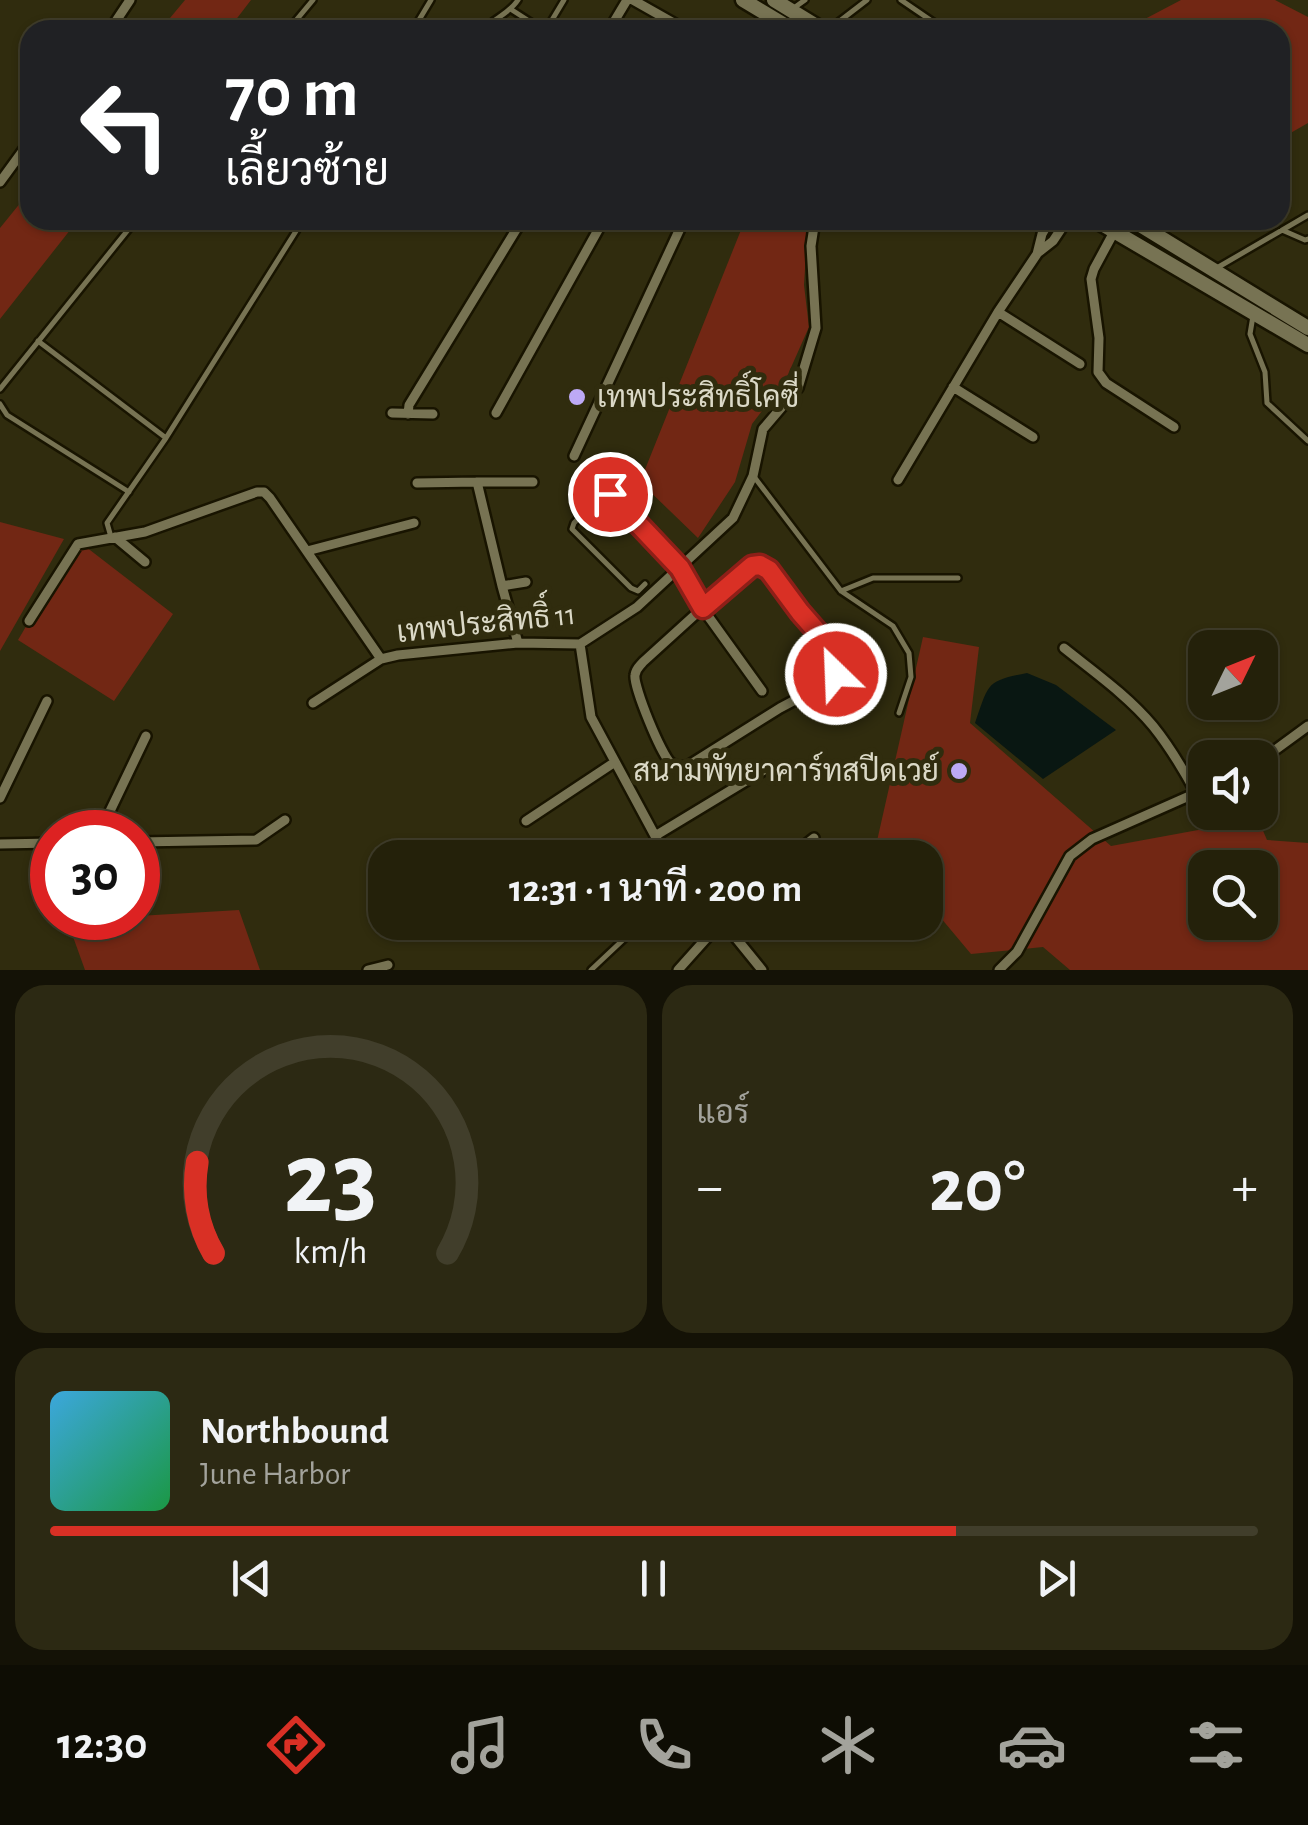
<!DOCTYPE html>
<html lang="th">
<meta charset="utf-8">
<style>
:root{--surface:#24210a;--page:#2c2913;--text:#f1f3f6;--muted:#a3a39c;--line:#413e2b;--accent:#d93025}
body{margin:0;font-family:"Alegreya Sans",Sarabun,sans-serif;background:var(--page);color:var(--text);height:100vh;display:flex;flex-direction:column;font-size:38px;white-space:nowrap}
*{box-sizing:border-box;margin:0}
p{font-size:32px;color:var(--muted)}
.icon{flex:none;width:55px;height:55px;fill:none;stroke:currentColor;stroke-width:2;stroke-linecap:round;stroke-linejoin:round}
.map{position:relative;height:970px;overflow:hidden}
.details{display:flex;flex-direction:column;gap:15px;padding:15px;background:#141206;flex:1}
.details>*{flex:none}
.banner{position:absolute;left:20px;top:20px;width:1270px;height:210px;border-radius:30px;box-shadow:0 2px 8px #0004,0 0 0 2px var(--line);background:#202124;color:#fff;overflow:hidden}
.needle{width:65px;rotate:47deg}
.fabs{position:absolute;left:1188px;top:630px;display:grid;gap:20px}
.fabs a{display:grid;place-items:center;width:90px;height:90px;border-radius:20px;background:var(--surface);box-shadow:0 2px 8px #0004,0 0 0 2px var(--line);font-size:50px}
.speed{position:absolute;left:30px;top:810px;display:flex;gap:20px;font-size:50px;font-weight:700;text-align:center}
.speed>*{display:grid;place-content:center;width:130px;height:130px;border-radius:50%;background:var(--surface);box-shadow:0 2px 8px #0004,0 0 0 2px var(--line);line-height:1}
.speed .limit{border:15px solid #d22;background:#fff;color:#111}
.pin{position:absolute;display:grid;place-items:center;width:85px;height:85px;color:#fff;margin:-42px;border:5px solid #fff;border-radius:50%;box-shadow:0 2px 10px #0007}
.me{position:absolute;width:110px;margin:-55px;rotate:336deg;stroke-linejoin:round;filter:drop-shadow(0 0 8px #0008)}
.turn{display:flex;align-items:center;gap:35px;height:210px;padding:0 40px;font-size:45px}
.turn .icon{width:130px;height:130px;stroke-width:2.5}
.turn b{display:block;font-size:70px;line-height:85px}
.big{font-size:75px;font-weight:600;line-height:1.1}
.details .widget{flex:1;display:flex;flex-direction:column;justify-content:center;gap:15px;min-width:0;padding:0 35px;border-radius:30px;background:var(--page)}
.details .dial{align-items:center;gap:0}
.dial svg{height:260px;overflow:visible;fill:none;stroke:var(--line);stroke-width:7;stroke-linecap:round;text-anchor:middle}
.dial text{fill:var(--text);stroke:none}
.song{display:flex;align-items:center;gap:30px}
.cover{width:120px;height:120px;border-radius:15px;background:linear-gradient(135deg,hsl(200 70% 55%),hsl(140 70% 35%))}
.played{height:10px;border-radius:5px;background:linear-gradient(90deg,var(--accent) 75%,var(--line) 75%)}
.keys{display:flex;justify-content:space-around;direction:ltr}
.heat{display:flex;justify-content:space-between;align-items:center;font-size:55px;direction:ltr}
.details .tiles{flex:1;display:grid;gap:15px;grid-template-columns:1fr 1fr}
.widget:last-child{grid-column:span 2}
.trip{position:absolute;left:368px;top:840px;width:575px;height:100px;border-radius:30px;background:var(--surface);box-shadow:0 2px 8px #0004,0 0 0 2px var(--line);font-weight:600;line-height:100px;text-align:center}
.tab-bar{display:flex;height:160px;justify-content:space-around;align-items:center;background:#0e0d04;color:var(--muted)}
.tab-bar .icon{width:70px;height:70px}
.tab-bar .selected{color:var(--accent)}
.tab-bar b{font-size:45px;color:var(--text)}
.map>svg:first-child{display:block}
.green{fill:#722714;fill-rule:evenodd}
.water{fill:#091712}
.lines{fill:none;stroke-linecap:round;stroke-linejoin:round}
.lane-casing{stroke:#181400;stroke-width:10}
.street-casing{stroke:#181400;stroke-width:14}
.secondary-casing{stroke:#181400;stroke-width:19}
.lane{stroke:#777353;stroke-width:5}
.street{stroke:#777353;stroke-width:9}
.secondary{stroke:#777353;stroke-width:14}
.route-casing{stroke:#8d1f18;stroke-width:25}
.route{stroke:#d93025;stroke-width:18}
.poi-dot{fill:#bda9f5;stroke:#302c0e;stroke-width:4}
.labels{text-anchor:middle;stroke-width:10;stroke-linejoin:round;paint-order:stroke}
.poi-label{font-size:30px;fill:#dbd9c7;stroke:#302c0e;text-anchor:start}
.street-label{font-size:30px;fill:#dbd9c7;stroke:#302c0e}
</style>
<div class="map">
<svg width="1308" height="970" viewBox="0 0 1308 970">
<rect width="100%" height="100%" fill="#302c0e"/>
<path class="green" d="M 185,0 L 251,0 L 228,30 L 160,30 Z
M 1181,0 L 1275,0 L 1308,17 L 1308,123 L 1280,139 L 1280,30 L 1124,30 Z
M 30,191 L 30,220 L 78,220 L 0,319 L 0,228 Z
M 745,220 L 808,220 L 804,285 L 809,327 L 785,381 L 752,424 L 735,482 L 698,538 L 640,482 Z
M 0,522 L 64,539 L 0,651 Z
M 77,540 L 173,614 L 114,701 L 18,640 Z
M 923,637 L 979,647 L 970,723 L 1111,846 L 1258,819 L 1267,840 L 1308,843 L 1308,970 L 1070,970 L 1043,947 L 971,954 L 925,899 L 925,858 L 891,857 L 877,841 ZM 1205,868 L 1260,868 L 1260,922 L 1205,922 Z
M 239,910 L 260,970 L 85,970 L 67,920 L 138,918 L 138,916 Z"/>
<path class="water" d="M 1027,673 L 1056,685 L 1116,730 L 1043,779 L 975,723 C 989,684 985,681 1027,673 Z"/>
<g class="lines">
<defs>
<path id="lane" d="M 901,0 L 945,30
M 512,10 L 543,30
M 791,10 L 805,0
M 288,30 L 313,0
M 413,30 L 431,0
M 483,30 C 494,18 509,14 518,0
M 546,30 L 564,0
M 828,30 L 867,0
M 1282,230 L 1305,240 L 1308,239
M 1215,269 L 1308,215
M 1253,316 L 1250,334 L 1265,372 L 1267,403 L 1308,441
M 38,341 L 166,438 L 107,523 L 111,537
M 0,389 L 136,220
M 0,404 L 7,415 L 129,492
M 166,438 L 303,220
M 755,478 L 841,591 L 893,626 L 909,653 L 911,677 L 899,713
M 645,584 L 638,591 L 631,588 L 572,529 L 574,523 L 604,492 L 610,494 L 678,567
M 841,591 L 873,578 L 958,578
M 591,970 L 642,922"/>
<path id="street" d="M 633,0 L 686,30
M 110,30 L 130,0
M 609,30 L 627,0
M 0,182 L 30,141
M 1114,232 L 1094,269 L 1091,279 L 1099,338 L 1098,372 L 1106,383 L 1174,427
M 1039,252 L 1053,241 L 1067,220
M 998,312 L 1080,364
M 953,387 L 1033,437
M 392,413 L 433,414
M 496,413 L 598,230 L 589,220
M 408,414 L 409,405 L 522,220
M 574,456 L 684,220
M 898,480 L 998,312 L 1037,254 L 1042,234 L 1050,220
M 417,483 L 477,482
M 115,537 L 145,562
M 307,551 L 414,523
M 760,565 L 769,570 L 800,612 L 834,651 L 839,663 L 836,674 L 827,683 L 780,708 L 686,767 C 679,766 676,767 671,763 C 662,757 633,686 635,675 C 636,668 639,667 643,662 L 741,573 L 752,566 Z
M 680,568 L 703,609 L 762,691
M 502,586 L 526,582
M 29,621 L 78,544 L 145,532 L 257,492 L 264,492 L 270,498 L 381,659
M 518,643 L 502,586 L 477,482 L 533,482
M 580,644 L 591,717 L 667,858
M 1064,648 C 1094,672 1128,696 1153,726 C 1170,747 1183,769 1196,793
M 313,703 L 381,659 L 398,655 L 518,643 L 580,644 L 637,607 L 733,518 L 753,476 L 763,429 L 798,388 L 816,328 L 811,246 L 815,220
M 1260,761 L 1308,726
M 0,798 L 47,701
M 526,821 L 615,762
M 100,832 L 146,736
M 655,836 L 769,767
M 138,842 L 256,840 L 285,820
M 0,844 L 52,843
M 789,858 L 814,838
M 723,922 L 762,970
M 368,970 L 388,965
M 678,970 L 721,922
M 999,970 L 1017,952 L 1070,856 L 1092,839 L 1205,789"/>
<path id="secondary" d="M 743,0 L 793,30
M 774,0 L 823,30
M 1095,220 L 1308,345
M 1132,220 L 1308,328"/>
</defs>
<use href="#lane" class="lane-casing"/>
<use href="#street" class="street-casing"/>
<use href="#secondary" class="secondary-casing"/>
<use href="#lane" class="lane"/>
<use href="#street" class="street"/>
<use href="#secondary" class="secondary"/>
</g>
<g class="lines">
<defs>
<path id="route" d="M 610,494 L 680,568 L 703,608 L 752,566 L 760,565 L 769,570 L 800,612 L 834,651 L 838,662 L 836,674"/>
</defs>
<use href="#route" class="route-casing"/>
<use href="#route" class="route"/>
</g>
<g class="poi-dot">
<circle cx="577" cy="397" r="10"/>
<circle cx="959" cy="771" r="10"/>
</g>
<g class="labels">
<g class="poi-label">
<text x="597" y="407">เทพประสิทธิ์โคซี่</text>
<text x="939" y="781" text-anchor="end">สนามพัทยาคาร์ทสปีดเวย์</text>
</g>
<g class="street-label">
<text transform="translate(486 623) rotate(-6)" y="10">เทพประสิทธิ์ 11</text>
</g>
</g>
</svg>
<div class="fabs">
<a><svg class="needle" viewBox="-14 -14 28 28"><path d="M0-13l5 13h-10z" fill="#e53935"/><path d="M0 13l5-13h-10z" fill="#a3a39c"/></svg></a>
<a><svg class="icon" aria-label="sound" viewBox="0 0 24 24"><path d="M4 9h4l5-4v14l-5-4H4zM17 9q2 3 0 6"/></svg></a>
<a><svg class="icon" aria-label="search" viewBox="0 0 24 24"><circle cx="10" cy="10" r="6"/><path d="M15 15l6 6"/></svg></a>
</div>
<div class="speed"><div class="limit">30</div></div>
<div class="pin" style="left:610px;top:494px;background:#d93025"><svg class="icon" aria-label="arrive" viewBox="0 0 24 24"><path d="M6 21V4h12l-3 4 3 4H6"/></svg></div>
<svg class="me" style="left:836px;top:674px" viewBox="-20 -20 40 40"><circle r="17" fill="#d93025" stroke="#fff" stroke-width="3"/><path d="M0-11L8 9 0 5-8 9z" fill="#fff"/></svg>
<div class="trip">12:31 · 1 นาที · 200 m</div>
<div class="banner">
<div class="turn"><svg class="icon" aria-label="left" viewBox="0 0 24 24"><path d="M17 20v-9H6M10 6l-5 5 5 5"/></svg><div><b>70 m</b>เลี้ยวซ้าย</div></div>
</div>
</div>
<section class="details">
<div class="tiles">
<div class="widget dial"><svg viewBox="0 0 100 80">
<path d="M14 69A42 42 0 1 1 86 69"/>
<path d="M14 69A42 42 0 0 1 9 41" stroke="#d93025"/>
<text x="50" y="56" font-size="32" font-weight="700">23</text>
<text x="50" y="72" font-size="11">km/h</text>
</svg></div>
<div class="widget"><p>แอร์</p>
<div class="heat"><a>−</a><b class="big">20°</b><a>+</a></div>
</div>
<div class="widget">
<div class="song"><i class="cover"></i><div><b>Northbound</b><p>June Harbor</p></div></div>
<div class="played"></div>
<div class="keys"><svg class="icon" aria-label="previous" viewBox="0 0 24 24"><path d="M18 5L8 12l10 7zM5 5v14"/></svg><svg class="icon" aria-label="pause" viewBox="0 0 24 24"><path d="M8 5v14M16 5v14"/></svg><svg class="icon" aria-label="next" viewBox="0 0 24 24"><path d="M6 5l10 7-10 7zM19 5v14"/></svg></div>
</div>
</div>
</section>
<nav class="tab-bar">
<b>12:30</b>
<svg class="icon selected" aria-label="directions" viewBox="0 0 24 24"><path d="M12 3l9 9-9 9-9-9zM9 14v-3h6M13 9l2 2-2 2"/></svg>
<svg class="icon" aria-label="music" viewBox="0 0 24 24"><path d="M9 18V5l10-2v13"/><circle cx="6" cy="18" r="3"/><circle cx="16" cy="16" r="3"/></svg>
<svg class="icon" aria-label="phone" viewBox="0 0 24 24"><path d="M5 4h4l2 5-3 2q2 4 5 5l2-3 5 2v4C11 20 4 13 5 4z"/></svg>
<svg class="icon" aria-label="climate" viewBox="0 0 24 24"><path d="M12 3v18M4 7l16 10M4 17L20 7"/></svg>
<svg class="icon" aria-label="car" viewBox="0 0 24 24"><path d="M5 17H2v-5l4-1 3-4h7l3 4 3 1v5h-3M9 17h6M6 11h13"/><circle cx="7" cy="17" r="2"/><circle cx="17" cy="17" r="2"/></svg>
<svg class="icon" aria-label="filters" viewBox="0 0 24 24"><path d="M4 7h16M4 17h16"/><circle cx="9" cy="7" r="2"/><circle cx="15" cy="17" r="2"/></svg>
</nav>
